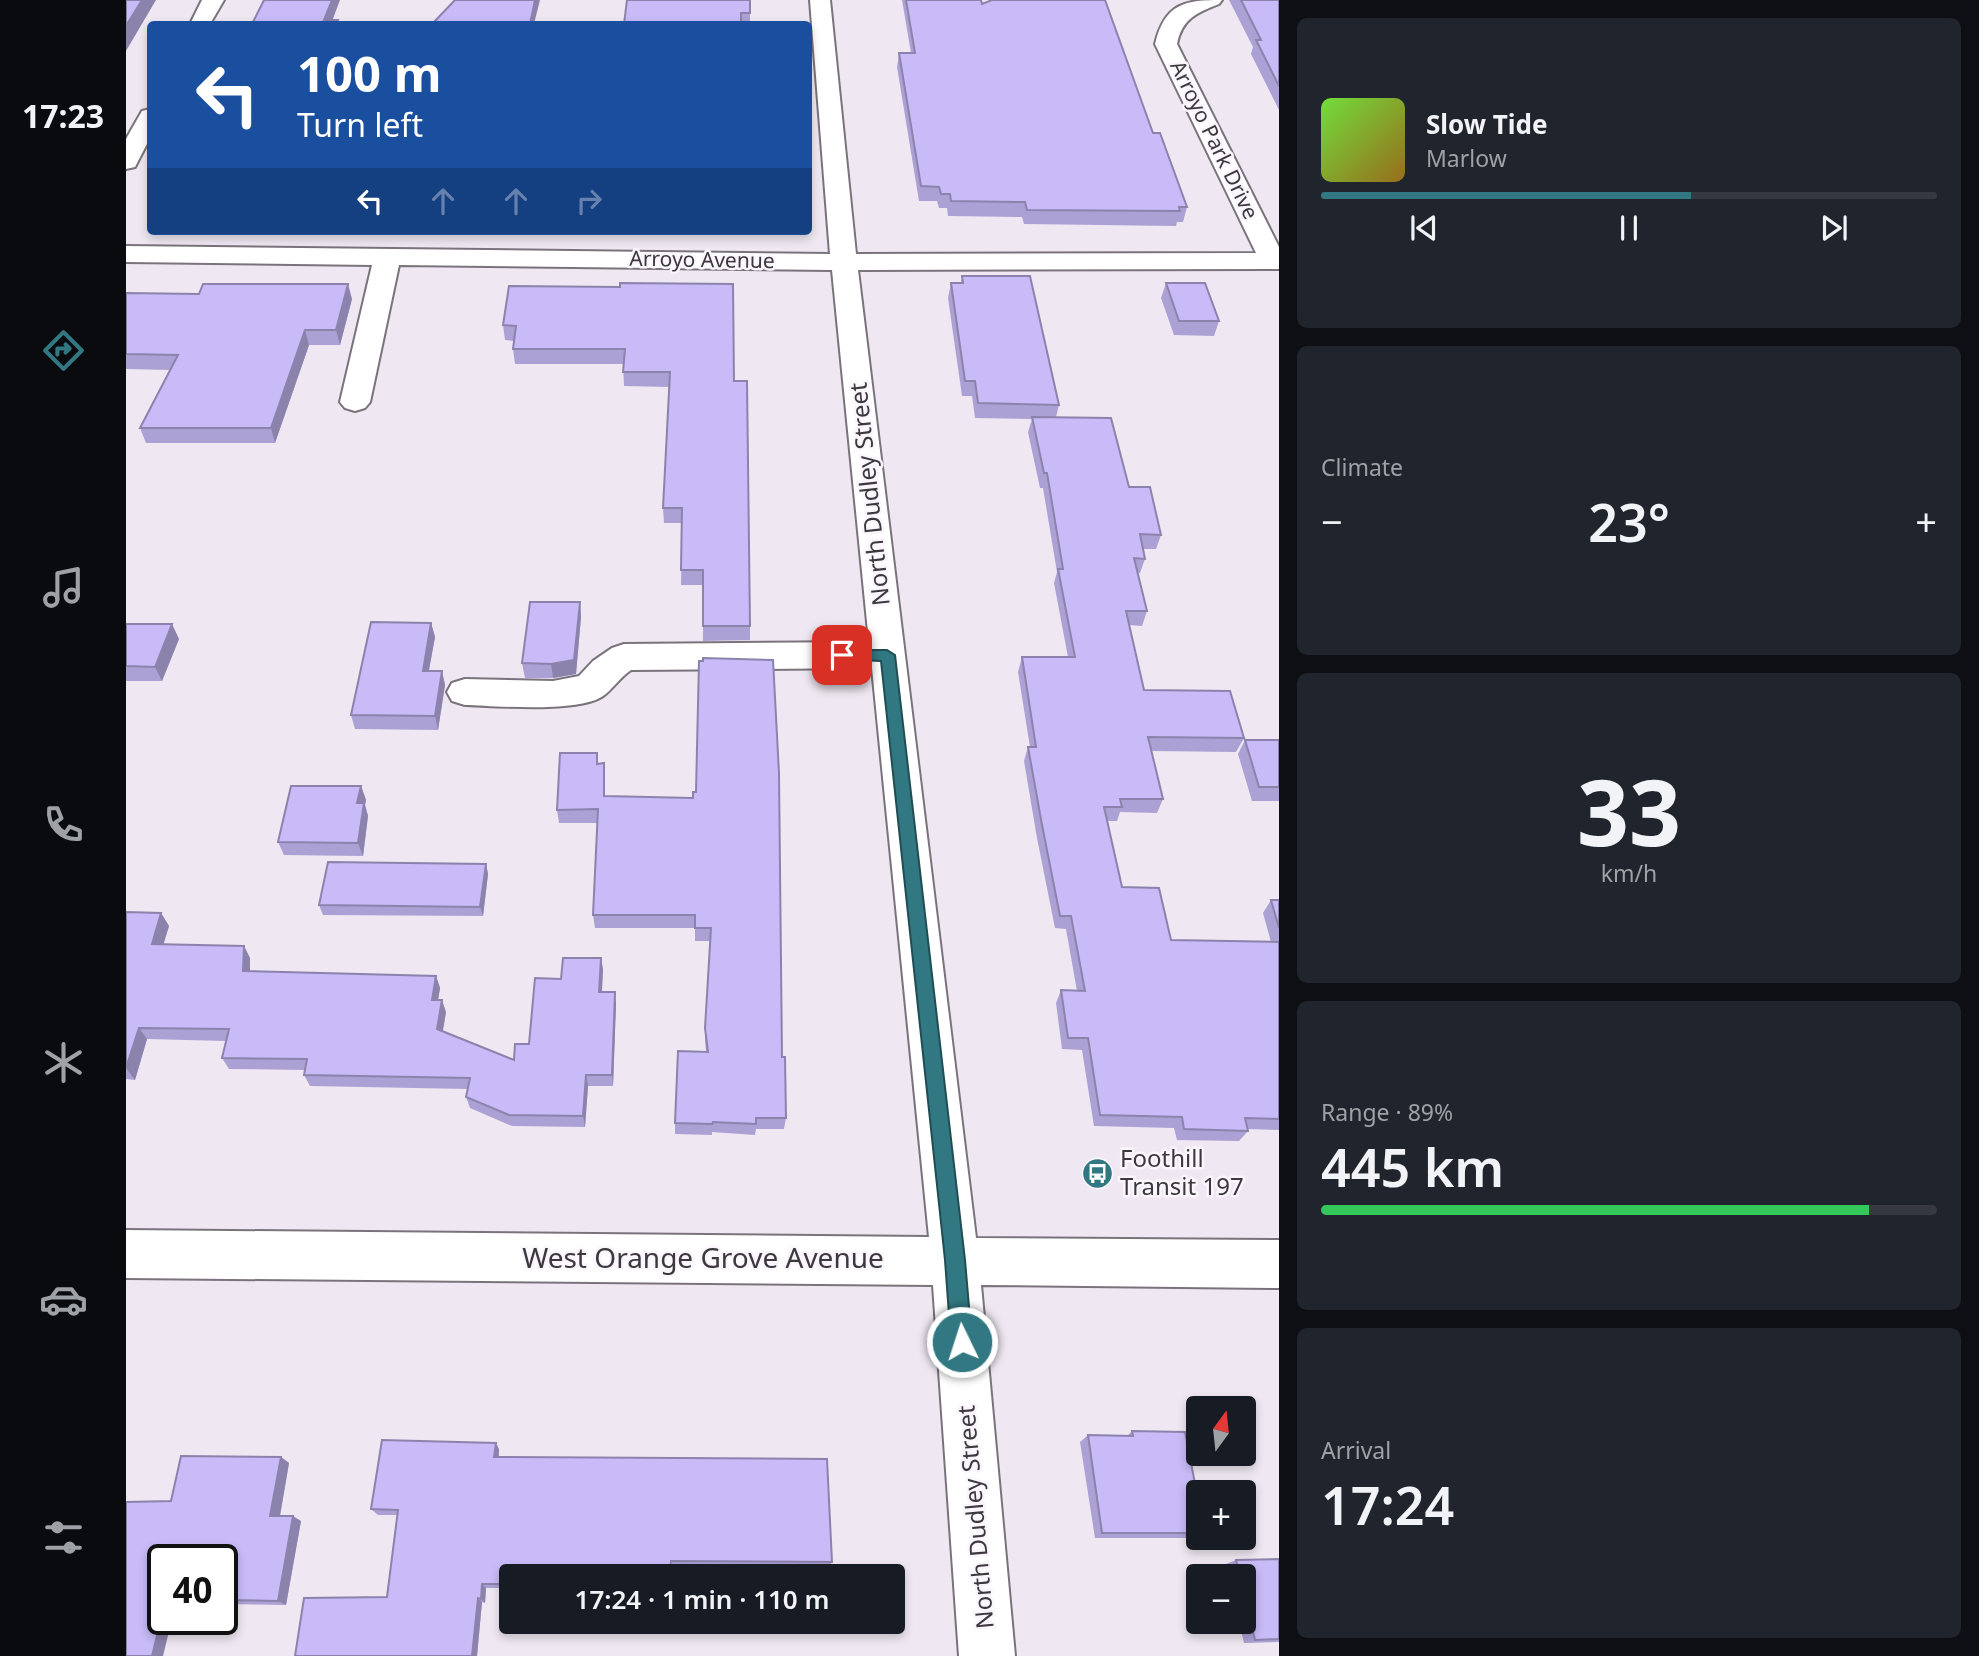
<!DOCTYPE html>
<meta charset="utf-8">
<style>
:root{--surface:#171b24;--page:#20242c;--text:#f1f3f6;--muted:#9ea1a6;--line:#363941;--accent:#317882}
body{margin:0;font-family:"Noto Sans",sans-serif;background:var(--page);color:var(--text);height:100vh;display:flex;flex-direction:column;font-size:26px;white-space:nowrap}
*{box-sizing:border-box;margin:0}
p{font-size:23px;color:var(--muted)}
.icon{flex:none;width:38px;height:38px;fill:none;stroke:currentColor;stroke-width:2;stroke-linecap:round;stroke-linejoin:round}
.map{position:relative;flex:1;overflow:hidden}
.side{display:flex;flex-direction:column;gap:18px;padding:18px;background:#0d0f14;width:700px}
.side>*{flex:none}
.top-card{position:absolute;left:21px;top:21px;width:665px;height:214px;border-radius:7px;box-shadow:0 4px 10px #0003;background:#1a4fa0;color:#fff;overflow:hidden}
.needle{width:46px;rotate:15deg}
.fabs{position:absolute;left:1060px;top:1396px;display:grid;gap:14px}
.fabs a{display:grid;place-items:center;width:70px;height:70px;border-radius:7px;background:var(--surface);box-shadow:0 4px 10px #0003;font-size:35px}
.speed{position:absolute;left:21px;top:1544px;display:flex;gap:14px;font-size:35px;font-weight:700;text-align:center}
.speed>*{display:grid;place-content:center;width:91px;height:91px;border-radius:50%;background:var(--surface);box-shadow:0 4px 10px #0003;line-height:1}
.speed .limit{border:4px solid #111;border-radius:10px;background:#fff;color:#111}
.pin{position:absolute;display:grid;place-items:center;width:60px;height:60px;color:#fff;margin:-30px;border-radius:14px;box-shadow:0 4px 10px #0006}
.me{position:absolute;width:77px;margin:-38px;rotate:356deg;stroke-linejoin:round;filter:drop-shadow(0 0 5px #0008)}
.turn{display:flex;align-items:center;gap:24px;height:147px;padding:0 35px;font-size:32px}
.turn .icon{width:91px;height:91px;stroke-width:2.5}
.turn b{display:block;font-size:49px;line-height:60px}
.lanes{display:flex;align-items:center;height:66px;padding:0 35px;background:#0003;justify-content:center;gap:35px;direction:ltr}
.lanes .off{opacity:.35}
.big{font-size:52px;font-weight:600;line-height:1.1}
.side .tile{flex:1;display:flex;flex-direction:column;justify-content:center;gap:10px;min-width:0;padding:0 24px;border-radius:10px;background:var(--page)}
.side .dial{align-items:center;gap:0}
.dial b{font-size:91px;line-height:1}
.song{display:flex;align-items:center;gap:21px}
.cover{width:84px;height:84px;border-radius:10px;background:linear-gradient(135deg,hsl(100 70% 55%),hsl(40 70% 35%))}
.played{height:7px;border-radius:4px;background:linear-gradient(90deg,var(--accent) 60%,var(--line) 60%)}
.keys{display:flex;justify-content:space-around;direction:ltr}
.heat{display:flex;justify-content:space-between;align-items:center;font-size:38px;direction:ltr}
.charge{height:10px;border-radius:5px;background:linear-gradient(90deg,#34c759 89%,var(--line) 0)}
.trip{position:absolute;left:373px;top:1564px;width:406px;height:70px;border-radius:7px;background:var(--surface);box-shadow:0 4px 10px #0003;font-weight:600;line-height:70px;text-align:center}
main{display:flex;flex:1;min-height:0}
.tab-bar{display:flex;flex-direction:column;width:126px;justify-content:space-around;align-items:center;background:#090b0e;color:var(--muted)}
.tab-bar .icon{width:49px;height:49px}
.tab-bar .active{color:var(--accent)}
.tab-bar b{font-size:32px;color:var(--text)}
.map>svg:first-child{display:block}
.lines{fill:none;stroke-linecap:round;stroke-linejoin:round}
.minor-casing{stroke:#7a737c;stroke-width:4}
.minor{fill:#fff;fill-rule:evenodd}
.wall{fill:#aca1d4}
.shaded-wall{fill:#8c83ad}
.building{fill:#c8bbf7;stroke:#8c83ad;stroke-width:2}
.route{fill:#317882;stroke:#204e54;stroke-width:2}
.labels{text-anchor:middle;stroke-width:5;stroke-linejoin:round;paint-order:stroke}
.far-street-label{font-size:21px;fill:#3c393d;stroke:#fbf6fe}
.street-label{font-size:24px;fill:#3c393d;stroke:#fbf6fe}
.poi-label{font-size:24px;fill:#3c393d;stroke:#fbf6fe;text-anchor:start}
.near-street-label{font-size:28px;fill:#3c393d;stroke:#fbf6fe}
</style>
<main>
<nav class="tab-bar">
<b>17:23</b>
<svg class="icon active" aria-label="directions" viewBox="0 0 24 24"><path d="M12 3l9 9-9 9-9-9zM9 14v-3h6M13 9l2 2-2 2"/></svg>
<svg class="icon" aria-label="music" viewBox="0 0 24 24"><path d="M9 18V5l10-2v13"/><circle cx="6" cy="18" r="3"/><circle cx="16" cy="16" r="3"/></svg>
<svg class="icon" aria-label="phone" viewBox="0 0 24 24"><path d="M5 4h4l2 5-3 2q2 4 5 5l2-3 5 2v4C11 20 4 13 5 4z"/></svg>
<svg class="icon" aria-label="climate" viewBox="0 0 24 24"><path d="M12 3v18M4 7l16 10M4 17L20 7"/></svg>
<svg class="icon" aria-label="car" viewBox="0 0 24 24"><path d="M5 17H2v-5l4-1 3-4h7l3 4 3 1v5h-3M9 17h6M6 11h13"/><circle cx="7" cy="17" r="2"/><circle cx="17" cy="17" r="2"/></svg>
<svg class="icon" aria-label="filters" viewBox="0 0 24 24"><path d="M4 7h16M4 17h16"/><circle cx="9" cy="7" r="2"/><circle cx="15" cy="17" r="2"/></svg>
</nav>
<div class="map">
<svg width="1153" height="1656" viewBox="0 0 1153 1656">
<rect width="100%" height="100%" fill="#efe8f2"/>
<g class="lines">
<defs>
<path id="minor" d="M 76,0 L 98,0 L 84,24 L 64,24 Z
M 684,0 L 704,0 L 730,254 L 1130,253 L 1029,44 C 1039,3 1059,0 1096,0 L 1093,4 C 1070,13 1056,19 1051,44 L 1153,247 L 1153,269 L 732,270 L 850,1238 L 1153,1240 L 1153,1288 L 855,1285 L 889,1656 L 833,1656 L 807,1285 L 0,1278 L 0,1230 L 803,1237 L 746,668 L 505,670 C 494,677 486,690 477,696 C 453,713 370,706 339,705 L 326,701 L 321,692 L 326,683 L 339,679 L 427,681 L 453,676 L 467,661 L 486,648 L 498,644 L 743,642 L 706,270 L 273,265 L 244,402 L 239,408 L 229,411 L 219,408 L 214,402 L 246,265 L 0,262 L 0,246 L 704,254 Z
M 24,109 L 24,138 L 9,167 L 0,169 L 0,139 L 16,111 Z"/>
</defs>
<use href="#minor" class="minor-casing"/>
<use href="#minor" class="minor"/>
</g>
<path class="wall" d="M 624,0 L 624,24 L 498,24 Z
M 776,0 L 855,0 L 856,4 L 1027,133 L 1061,207 L 1057,222 L 1051,222 L 1050,226 L 898,224 L 896,217 L 822,216 L 821,208 L 813,208 L 811,201 L 793,201 L 771,67 L 773,53 L 785,53 Z
M 1103,0 L 1153,0 L 1153,110 L 1125,54 L 1127,47 Z
M 836,276 L 933,405 L 930,417 L 1003,487 L 1035,535 L 1030,549 L 1017,549 L 1019,559 L 1014,573 L 1012,573 L 1021,611 L 1016,626 L 1003,625 L 1018,690 L 1118,738 L 1110,752 L 1025,751 L 1037,799 L 1031,813 L 994,812 L 991,821 L 981,821 L 996,887 L 1045,940 L 1145,942 L 1137,913 L 1145,900 L 1153,900 L 1153,1130 L 1121,1129 L 1122,1131 L 1113,1141 L 1051,1140 L 1048,1128 L 968,1126 L 956,1050 L 936,1049 L 930,1003 L 935,990 L 951,991 L 940,929 L 929,928 L 911,838 L 898,761 L 902,747 L 904,747 L 892,672 L 896,657 L 942,657 L 928,583 L 931,572 L 917,488 L 914,488 L 902,432 L 906,419 L 849,418 L 846,396 L 836,396 L 822,298 L 825,283 L 835,283 Z
M 1040,283 L 1093,321 L 1088,336 L 1048,335 L 1035,298 Z
M 383,286 L 608,381 L 624,626 L 624,640 L 577,641 L 577,585 L 555,585 L 556,523 L 538,523 L 537,508 L 543,387 L 498,386 L 497,364 L 389,364 L 387,349 L 388,341 L 379,340 L 377,325 Z
M 0,293 L 226,299 L 214,345 L 183,345 L 149,443 L 20,443 L 14,428 L 44,370 L 0,369 Z
M 454,602 L 455,617 L 450,674 L 427,678 L 399,678 L 396,663 Z
M 305,623 L 309,637 L 303,671 L 316,671 L 319,685 L 312,730 L 229,729 L 225,715 Z
M 0,624 L 53,639 L 36,681 L 0,681 Z
M 1119,740 L 1153,740 L 1153,801 L 1126,801 L 1112,754 Z
M 471,753 L 472,764 L 479,777 L 479,796 L 567,798 L 656,1057 L 660,1118 L 658,1129 L 630,1129 L 629,1135 L 586,1132 L 586,1135 L 549,1134 L 549,1123 L 580,1052 L 579,1040 L 579,1028 L 584,941 L 569,941 L 569,928 L 469,928 L 467,915 L 471,823 L 433,823 L 431,810 Z
M 235,786 L 240,800 L 239,805 L 242,816 L 237,856 L 158,855 L 152,842 Z
M 360,864 L 362,874 L 357,916 L 197,915 L 193,905 Z
M 0,912 L 35,913 L 43,926 L 37,944 L 118,946 L 124,958 L 124,971 L 310,976 L 314,988 L 312,1000 L 320,1012 L 317,1031 L 388,1060 L 403,1044 L 435,979 L 475,958 L 477,970 L 476,992 L 490,1004 L 487,1086 L 462,1086 L 459,1127 L 386,1126 L 344,1108 L 340,1097 L 342,1089 L 184,1086 L 178,1075 L 179,1070 L 103,1069 L 96,1058 L 100,1041 L 21,1039 L 9,1080 L 0,1079 Z
M 1006,1431 L 1073,1504 L 1073,1536 L 1069,1538 L 969,1538 L 954,1442 L 962,1435 L 1001,1436 Z
M 373,1449 L 373,1457 L 706,1562 L 703,1567 L 545,1566 L 545,1577 L 385,1577 L 385,1588 L 360,1588 L 359,1603 L 356,1602 L 351,1656 L 169,1656 L 261,1597 L 272,1515 L 252,1515 L 245,1509 Z
M 155,1457 L 163,1463 L 154,1516 L 175,1521 L 160,1605 L 96,1604 L 96,1559 L 37,1559 L 45,1501 Z
M 1153,1559 L 1153,1642 L 1118,1643 L 1113,1622 L 1118,1622 L 1118,1577 L 1103,1577 L 1100,1564 L 1110,1560 Z"/>
<path class="shaded-wall" d="M 16,0 L 30,0 L 0,51 L 0,26 Z
M 206,0 L 214,0 L 205,24 L 198,20 Z
M 409,0 L 414,0 L 408,24 L 404,24 Z
M 222,284 L 226,299 L 214,345 L 210,330 Z
M 179,330 L 183,345 L 149,443 L 145,428 Z
M 454,602 L 455,617 L 450,674 L 427,678 L 425,664 Z
M 305,623 L 309,637 L 300,685 L 297,671 Z
M 46,624 L 53,639 L 36,681 L 29,667 Z
M 316,671 L 319,685 L 312,730 L 309,716 Z
M 478,763 L 479,777 L 479,810 L 478,796 Z
M 235,786 L 240,800 L 239,805 L 242,816 L 237,856 L 232,843 L 231,803 Z
M 360,864 L 362,874 L 357,916 L 354,907 Z
M 35,913 L 43,926 L 34,956 L 26,944 Z
M 118,946 L 124,958 L 124,983 L 117,971 Z
M 475,958 L 477,970 L 475,1004 L 473,992 Z
M 310,976 L 314,988 L 310,1012 L 306,1000 Z
M 489,992 L 490,1004 L 487,1086 L 486,1075 Z
M 316,1000 L 320,1012 L 315,1040 L 311,1029 Z
M 13,1028 L 21,1039 L 9,1080 L 0,1068 Z
M 460,1075 L 462,1086 L 459,1127 L 457,1116 Z
M 370,1443 L 373,1449 L 372,1464 L 368,1457 Z
M 155,1457 L 163,1463 L 153,1521 L 144,1516 Z
M 167,1516 L 175,1521 L 160,1605 L 152,1601 Z
M 356,1584 L 360,1588 L 359,1603 L 355,1599 Z
M 352,1598 L 356,1602 L 351,1656 L 346,1656 Z
M 37,1611 L 37,1619 L 46,1619 L 37,1656 L 26,1656 Z"/>
<path class="building" d="M 0,0 L 16,0 L 0,26 Z
M 138,0 L 206,0 L 198,20 L 212,20 L 210,24 L 126,24 Z
M 329,0 L 409,0 L 404,24 L 306,24 Z
M 501,0 L 624,0 L 624,13 L 615,13 L 615,24 L 498,24 Z
M 780,0 L 855,0 L 856,4 L 866,0 L 979,0 L 1027,133 L 1034,133 L 1061,207 L 1053,207 L 1054,211 L 901,210 L 899,202 L 825,201 L 824,194 L 815,194 L 813,187 L 795,186 L 773,53 L 789,53 Z
M 1115,0 L 1153,0 L 1153,86 L 1130,40 L 1135,40 Z
M 836,276 L 904,276 L 933,405 L 852,403 L 849,381 L 839,381 L 825,283 L 837,283 Z
M 494,283 L 607,284 L 608,381 L 621,381 L 624,626 L 577,626 L 577,570 L 555,570 L 556,508 L 537,508 L 544,372 L 497,372 L 499,349 L 387,349 L 390,326 L 377,325 L 383,286 L 494,287 Z
M 1040,283 L 1079,283 L 1093,321 L 1053,321 Z
M 77,284 L 222,284 L 210,330 L 179,330 L 145,428 L 14,428 L 52,355 L 0,354 L 0,293 L 73,294 Z
M 906,417 L 985,418 L 1003,487 L 1024,487 L 1035,535 L 1014,534 L 1019,559 L 1008,558 L 1021,611 L 1000,611 L 1018,690 L 1104,691 L 1118,738 L 1022,737 L 1037,799 L 994,799 L 996,807 L 978,807 L 996,887 L 1033,888 L 1045,940 L 1153,942 L 1153,1119 L 1119,1118 L 1122,1131 L 1058,1129 L 1056,1117 L 974,1115 L 962,1038 L 942,1038 L 935,990 L 959,991 L 945,916 L 934,916 L 916,825 L 902,747 L 910,747 L 896,657 L 949,657 L 932,569 L 937,569 L 921,473 L 918,473 Z
M 404,602 L 454,602 L 448,660 L 425,664 L 396,663 Z
M 245,622 L 305,623 L 297,671 L 316,671 L 309,716 L 225,715 Z
M 0,624 L 46,624 L 29,667 L 0,666 Z
M 577,658 L 647,660 L 653,773 L 656,1057 L 659,1057 L 660,1118 L 630,1118 L 630,1124 L 587,1122 L 586,1124 L 549,1123 L 552,1051 L 582,1052 L 579,1028 L 585,928 L 569,928 L 569,915 L 467,915 L 472,809 L 431,810 L 434,753 L 471,753 L 471,764 L 478,763 L 478,796 L 567,798 L 567,792 L 570,792 L 573,661 L 577,661 Z
M 1119,740 L 1153,740 L 1153,787 L 1133,787 Z
M 165,786 L 235,786 L 231,803 L 238,803 L 232,843 L 152,842 Z
M 202,862 L 360,864 L 354,907 L 193,905 Z
M 1145,900 L 1153,900 L 1153,928 Z
M 0,912 L 35,913 L 26,944 L 118,946 L 117,971 L 310,976 L 306,1000 L 316,1000 L 311,1029 L 388,1060 L 389,1044 L 403,1044 L 409,978 L 435,979 L 437,958 L 475,958 L 473,992 L 489,992 L 486,1075 L 460,1075 L 457,1116 L 383,1115 L 340,1097 L 344,1078 L 178,1075 L 181,1059 L 96,1058 L 103,1029 L 13,1028 L 0,1068 Z
M 1006,1431 L 1059,1432 L 1073,1504 L 1073,1533 L 976,1533 L 962,1435 L 1007,1436 Z
M 256,1440 L 370,1443 L 368,1457 L 701,1459 L 706,1562 L 545,1561 L 544,1573 L 486,1573 L 486,1577 L 385,1577 L 385,1584 L 356,1584 L 355,1599 L 352,1598 L 346,1656 L 169,1656 L 178,1598 L 261,1597 L 272,1510 L 245,1509 Z
M 55,1456 L 155,1457 L 144,1516 L 167,1516 L 152,1601 L 96,1600 L 96,1559 L 37,1559 L 37,1611 L 26,1656 L 0,1656 L 0,1502 L 45,1501 Z
M 1153,1559 L 1153,1639 L 1129,1640 L 1118,1593 L 1118,1577 L 1114,1577 L 1110,1560 Z"/>
<path class="route" d="M 716,650 L 761,650 L 769,655 L 839,1260 L 846,1342 L 843,1349 L 836,1352 L 828,1349 L 825,1342 L 819,1260 L 755,661 L 710,659 L 708,655 Z"/>
<defs>
<symbol id="bus-disc" viewBox="-11 -11 22 22"><circle r="9.5" fill="#317882" stroke="#fbf6fe"/><path d="M-5-6H5V4H4V6H2V4H-2V6H-4V4H-5ZM-3.5-4V0h7V-4ZM-3.5 1.2v1.5H-2V1.2ZM2 1.2v1.5H3.5V1.2Z" fill="#fff"/></symbol>
</defs>
<g fill-rule="evenodd">
<use href="#bus-disc" x="954" y="1156" width="35" height="35"/>
</g>
<g class="labels">
<g class="far-street-label">
<text transform="translate(1088 140) rotate(64)" y="7">Arroyo Park Drive</text>
<text transform="translate(576 260) rotate(1)" y="7">Arroyo Avenue</text>
</g>
<g class="street-label">
<text transform="translate(744 494) rotate(-96)" y="8">North Dudley Street</text>
<text transform="translate(850 1517) rotate(-95)" y="8">North Dudley Street</text>
</g>
<g class="poi-label">
<text x="994" y="1167">Foothill<tspan x="994" dy="28">Transit 197</tspan></text>
</g>
<g class="near-street-label">
<text x="577" y="1268">West Orange Grove Avenue</text>
</g>
</g>
</svg>
<div class="fabs">
<a><svg class="needle" viewBox="-14 -14 28 28"><path d="M0-13l5 13h-10z" fill="#e53935"/><path d="M0 13l5-13h-10z" fill="#9ea1a6"/></svg></a>
<a>+</a>
<a>−</a>
</div>
<div class="speed"><div class="limit">40</div></div>
<div class="pin" style="left:716px;top:655px;background:#d93025"><svg class="icon" aria-label="arrive" viewBox="0 0 24 24"><path d="M6 21V4h12l-3 4 3 4H6"/></svg></div>
<svg class="me" style="left:836px;top:1342px" viewBox="-20 -20 40 40"><circle r="17" fill="#317882" stroke="#fff" stroke-width="3"/><path d="M0-11L8 9 0 5-8 9z" fill="#fff"/></svg>
<div class="trip">17:24 · 1 min · 110 m</div>
<div class="top-card">
<div class="turn"><svg class="icon" aria-label="left" viewBox="0 0 24 24"><path d="M17 20v-9H6M10 6l-5 5 5 5"/></svg><div><b>100 m</b>Turn left</div></div>
<div class="lanes"><svg class="icon" aria-label="left" viewBox="0 0 24 24"><path d="M17 20v-9H6M10 6l-5 5 5 5"/></svg><svg class="icon off" aria-label="ahead" viewBox="0 0 24 24"><path d="M12 20V5M6 11l6-6 6 6"/></svg><svg class="icon off" aria-label="ahead" viewBox="0 0 24 24"><path d="M12 20V5M6 11l6-6 6 6"/></svg><svg class="icon off" aria-label="right" viewBox="0 0 24 24"><path d="M7 20v-9h11M14 6l5 5-5 5"/></svg></div>
</div>
</div>
<section class="side">
<div class="tile">
<div class="song"><i class="cover"></i><div><b>Slow Tide</b><p>Marlow</p></div></div>
<div class="played"></div>
<div class="keys"><svg class="icon" aria-label="previous" viewBox="0 0 24 24"><path d="M18 5L8 12l10 7zM5 5v14"/></svg><svg class="icon" aria-label="pause" viewBox="0 0 24 24"><path d="M8 5v14M16 5v14"/></svg><svg class="icon" aria-label="next" viewBox="0 0 24 24"><path d="M6 5l10 7-10 7zM19 5v14"/></svg></div>
</div>
<div class="tile"><p>Climate</p>
<div class="heat"><a>−</a><b class="big">23°</b><a>+</a></div>
</div>
<div class="tile dial"><b>33</b><p>km/h</p></div>
<div class="tile"><p>Range · 89%</p><b class="big">445 km</b><div class="charge"></div></div>
<div class="tile"><p>Arrival</p><b class="big">17:24</b></div>
</section>
</main>
